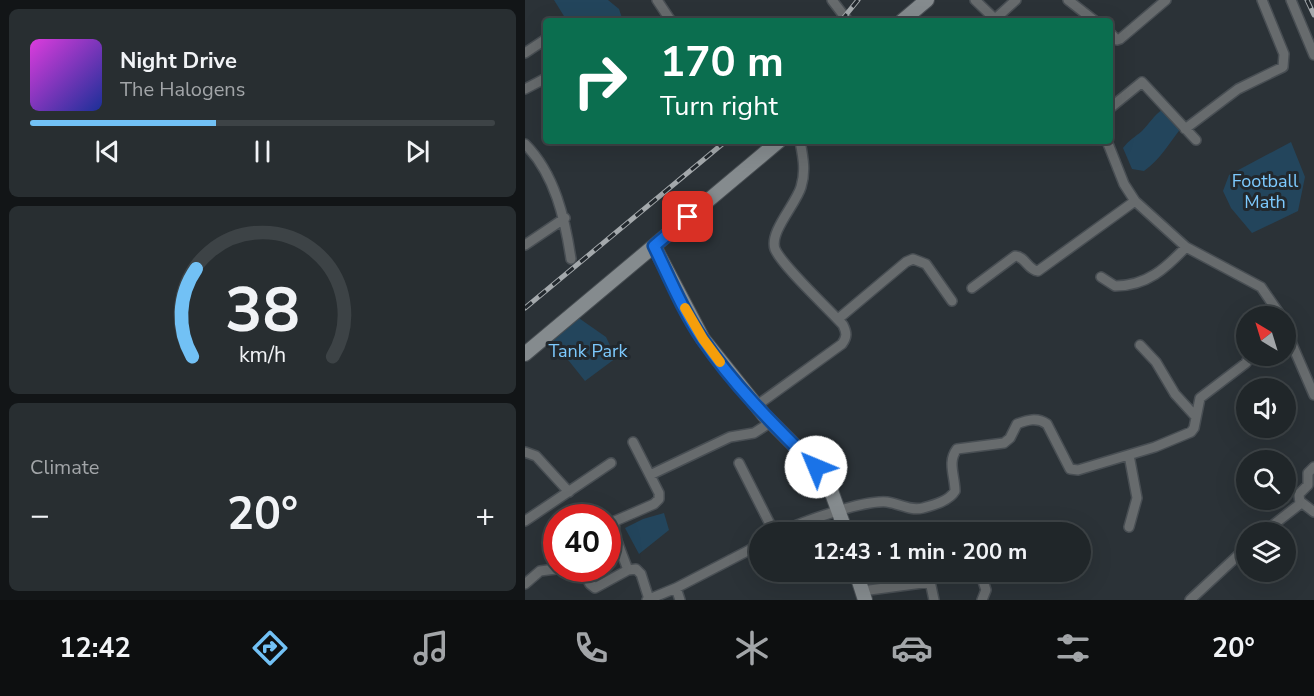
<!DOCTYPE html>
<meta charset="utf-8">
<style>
:root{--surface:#202629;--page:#282e31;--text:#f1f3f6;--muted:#a2a5a8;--line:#3d4346;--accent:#72c1f5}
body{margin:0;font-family:"Nunito Sans",sans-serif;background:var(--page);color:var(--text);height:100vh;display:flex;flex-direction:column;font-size:22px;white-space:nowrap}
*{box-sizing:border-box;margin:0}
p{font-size:20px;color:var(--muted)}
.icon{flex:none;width:33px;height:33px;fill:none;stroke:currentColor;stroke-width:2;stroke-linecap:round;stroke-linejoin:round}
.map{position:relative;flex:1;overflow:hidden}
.drawer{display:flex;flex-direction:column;gap:9px;padding:9px;background:#121517;width:525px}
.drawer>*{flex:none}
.banner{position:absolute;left:18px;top:18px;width:570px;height:126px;border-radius:6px;box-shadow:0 6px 24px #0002,0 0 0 2px var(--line);background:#0b6e4f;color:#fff;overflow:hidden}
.needle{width:39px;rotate:322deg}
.controls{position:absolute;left:711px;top:306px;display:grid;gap:12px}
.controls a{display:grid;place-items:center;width:60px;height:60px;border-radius:50%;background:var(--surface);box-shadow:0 6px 24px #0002,0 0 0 2px var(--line);font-size:30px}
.speed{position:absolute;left:18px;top:504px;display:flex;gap:12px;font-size:30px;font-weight:700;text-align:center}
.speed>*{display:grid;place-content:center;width:78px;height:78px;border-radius:50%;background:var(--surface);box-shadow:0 6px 24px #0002,0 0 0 2px var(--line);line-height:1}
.speed .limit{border:9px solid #d22;background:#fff;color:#111}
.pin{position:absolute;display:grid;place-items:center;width:51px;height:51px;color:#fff;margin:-26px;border-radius:12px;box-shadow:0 3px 9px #0006}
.me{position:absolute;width:66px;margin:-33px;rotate:315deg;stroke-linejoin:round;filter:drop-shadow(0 0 4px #0008)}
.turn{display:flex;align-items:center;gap:21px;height:126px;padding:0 18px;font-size:27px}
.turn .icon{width:78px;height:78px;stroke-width:2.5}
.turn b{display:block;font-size:42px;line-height:51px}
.big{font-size:45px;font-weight:700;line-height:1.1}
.drawer .tile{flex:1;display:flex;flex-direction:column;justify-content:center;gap:9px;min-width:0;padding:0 21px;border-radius:9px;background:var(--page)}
.drawer .dial{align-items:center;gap:0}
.dial svg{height:156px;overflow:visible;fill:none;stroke:var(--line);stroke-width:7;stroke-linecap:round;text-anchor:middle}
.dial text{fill:var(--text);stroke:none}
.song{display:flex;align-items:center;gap:18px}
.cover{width:72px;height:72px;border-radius:9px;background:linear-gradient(135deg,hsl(300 70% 55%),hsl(230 70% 35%))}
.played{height:6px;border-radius:3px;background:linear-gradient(90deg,var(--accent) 40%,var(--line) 40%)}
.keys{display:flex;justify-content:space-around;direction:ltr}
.heat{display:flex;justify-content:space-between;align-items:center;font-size:33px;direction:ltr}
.trip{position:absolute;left:224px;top:522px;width:342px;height:60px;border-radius:30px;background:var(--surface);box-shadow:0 6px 24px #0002,0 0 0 2px var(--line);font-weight:700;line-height:60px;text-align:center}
.dock{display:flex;height:96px;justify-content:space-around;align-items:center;background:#0d0f10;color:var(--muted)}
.dock .icon{width:42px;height:42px}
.dock .selected{color:var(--accent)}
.dock b{font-size:27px;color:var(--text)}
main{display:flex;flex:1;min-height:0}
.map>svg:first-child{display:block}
.green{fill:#23455c}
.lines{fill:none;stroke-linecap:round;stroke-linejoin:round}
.street-casing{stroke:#484e53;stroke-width:12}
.secondary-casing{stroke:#484e53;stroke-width:16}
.street{stroke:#676b6d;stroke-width:9}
.secondary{stroke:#858b8e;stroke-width:14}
.rail-casing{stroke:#a4a9ac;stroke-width:5}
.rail{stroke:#22282d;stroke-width:3;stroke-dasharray:9;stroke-linecap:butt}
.route-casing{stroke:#114b97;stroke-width:15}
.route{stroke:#1a73e8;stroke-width:10}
.slow{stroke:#f59e0b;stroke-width:10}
.labels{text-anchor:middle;stroke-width:6;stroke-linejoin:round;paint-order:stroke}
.park-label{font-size:18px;fill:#7dcafe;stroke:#22282d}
</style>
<main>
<section class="drawer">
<div class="tile">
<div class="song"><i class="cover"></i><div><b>Night Drive</b><p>The Halogens</p></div></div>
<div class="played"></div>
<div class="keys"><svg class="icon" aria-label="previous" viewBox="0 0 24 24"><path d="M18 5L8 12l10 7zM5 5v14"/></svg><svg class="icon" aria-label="pause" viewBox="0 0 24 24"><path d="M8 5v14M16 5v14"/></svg><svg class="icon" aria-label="next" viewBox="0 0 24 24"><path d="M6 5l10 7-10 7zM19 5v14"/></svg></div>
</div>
<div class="tile dial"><svg viewBox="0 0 100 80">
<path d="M14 69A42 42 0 1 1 86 69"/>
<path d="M14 69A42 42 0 0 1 16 24" stroke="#72c1f5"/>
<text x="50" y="56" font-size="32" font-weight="700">38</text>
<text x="50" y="72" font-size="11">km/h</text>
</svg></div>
<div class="tile"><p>Climate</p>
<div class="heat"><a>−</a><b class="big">20°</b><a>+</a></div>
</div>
</section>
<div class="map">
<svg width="789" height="600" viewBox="0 0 789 600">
<rect width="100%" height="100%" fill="#2b3237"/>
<path class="green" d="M 29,0 L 83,0 L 94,9 L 98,21 L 42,21 Z
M 638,109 L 657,127 C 644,143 636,159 619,171 L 607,169 L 598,148 C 604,140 610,137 617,131 C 624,124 629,115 638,109 Z
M 766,142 L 780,177 L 773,211 L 727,233 L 706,208 L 698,191 L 704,175 Z
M 48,314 L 81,337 L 91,358 L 60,381 L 44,361 L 24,343 Z
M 139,513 L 144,530 L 114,554 L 100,528 L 118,519 Z"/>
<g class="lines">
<defs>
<path id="street" d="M 132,0 L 146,21
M 307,0 L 323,21
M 450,0 L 472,21
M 543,0 L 570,21
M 766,0 L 789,55
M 470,19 L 491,0
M 585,33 L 592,40 L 595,39 L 641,0
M 0,53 L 21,39
M 0,89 L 21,78
M 585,108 L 617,82 L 671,140
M 660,129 L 713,89 L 758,67 L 759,54 L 737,0
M 582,141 L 599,184 L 610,201 L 661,247 L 736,287 L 756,316
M 0,144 C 30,174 40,219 46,259
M 0,245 L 40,218
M 576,277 L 590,286 C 622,286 641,268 661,247
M 447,288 L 490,256 C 500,256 503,270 513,271 L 610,201
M 313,319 L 381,262 L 388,259 L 401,264 L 427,301
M 760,328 L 789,395
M 615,345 L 631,362 L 650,394 L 671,417
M 231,406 L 317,344 C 322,337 322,333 318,325 C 303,308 257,266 250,249 C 244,232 271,204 276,187 C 281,171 278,157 275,141
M 0,452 L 11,456 L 44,492
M 214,463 L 249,532
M 125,475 L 205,437 L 229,433 L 246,422
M 776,502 L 789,512
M 0,521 L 86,463
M 394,527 L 430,528 L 441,532
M 604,527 L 612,498 L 604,455
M 256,532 C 279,521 338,500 362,502 C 375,504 385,511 398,508 C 409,505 424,501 430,491 C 430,476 422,462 432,449 L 479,443 L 485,438 L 492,424 C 502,420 512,417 522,424 L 545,469 L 553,470 L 630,447 L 666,432 L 669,428 L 675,398 L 721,363 L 724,356
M 739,532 L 775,504 L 774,494 L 783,485 L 783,473 L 789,467
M 57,568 L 65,584 L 70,588 L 103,570 L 111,569 L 116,574 L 124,599
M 103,570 L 89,533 L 90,521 L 129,504 L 134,499 L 134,493 L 108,442
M 403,572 L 409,600
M 455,572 L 461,590 L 457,600
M 0,584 L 15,571 L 39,568
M 151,588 L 155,600
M 337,591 L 405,582
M 122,600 L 151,588 L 234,545
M 665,600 L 722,547"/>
<path id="secondary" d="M 377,21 L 402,0
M 129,246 L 178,339 L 239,415 L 291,467 L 304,485 L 321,532
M 0,354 L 254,141
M 331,572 L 340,600"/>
</defs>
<use href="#street" class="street-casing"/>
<use href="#secondary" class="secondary-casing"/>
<use href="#street" class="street"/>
<use href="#secondary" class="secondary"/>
<defs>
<path id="rail" d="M 782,0 L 789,15
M 316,21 L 333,0
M 0,308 L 201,141"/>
</defs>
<use href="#rail" class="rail-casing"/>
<use href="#rail" class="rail"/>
</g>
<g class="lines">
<defs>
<path id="route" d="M 163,217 L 129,246 C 144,277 158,311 178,340 C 210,387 251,427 291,467"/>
</defs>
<use href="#route" class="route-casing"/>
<use href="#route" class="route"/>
<path class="slow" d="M 160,308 L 178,339 L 195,362"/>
</g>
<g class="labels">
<g class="park-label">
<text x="740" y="187">Football<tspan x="740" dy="21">Math</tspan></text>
<text x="63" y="357">Tank Park</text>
</g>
</g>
</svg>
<div class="controls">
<a><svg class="needle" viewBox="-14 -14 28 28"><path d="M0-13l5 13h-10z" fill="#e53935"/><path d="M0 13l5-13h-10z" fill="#a2a5a8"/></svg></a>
<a><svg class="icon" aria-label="sound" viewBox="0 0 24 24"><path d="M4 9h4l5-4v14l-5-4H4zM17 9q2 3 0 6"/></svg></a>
<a><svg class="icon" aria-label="search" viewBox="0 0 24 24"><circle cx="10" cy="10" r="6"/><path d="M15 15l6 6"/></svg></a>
<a><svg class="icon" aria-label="layers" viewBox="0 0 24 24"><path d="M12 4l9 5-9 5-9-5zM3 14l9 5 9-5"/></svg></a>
</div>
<div class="speed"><div class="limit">40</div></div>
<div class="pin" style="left:163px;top:217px;background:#d93025"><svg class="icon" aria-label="arrive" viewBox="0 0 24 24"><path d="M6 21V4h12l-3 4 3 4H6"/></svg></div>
<svg class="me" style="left:291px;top:467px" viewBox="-20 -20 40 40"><circle r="19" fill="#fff"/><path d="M0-13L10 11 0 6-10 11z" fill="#1a73e8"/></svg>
<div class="trip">12:43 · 1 min · 200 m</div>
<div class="banner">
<div class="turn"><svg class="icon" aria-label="right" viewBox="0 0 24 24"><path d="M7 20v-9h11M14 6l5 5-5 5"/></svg><div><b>170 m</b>Turn right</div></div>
</div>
</div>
</main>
<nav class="dock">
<b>12:42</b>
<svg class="icon selected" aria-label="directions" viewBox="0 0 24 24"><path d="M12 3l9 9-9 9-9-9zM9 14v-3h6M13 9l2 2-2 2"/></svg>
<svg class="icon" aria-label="music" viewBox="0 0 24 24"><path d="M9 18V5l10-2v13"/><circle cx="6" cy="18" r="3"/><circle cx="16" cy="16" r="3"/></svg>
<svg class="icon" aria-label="phone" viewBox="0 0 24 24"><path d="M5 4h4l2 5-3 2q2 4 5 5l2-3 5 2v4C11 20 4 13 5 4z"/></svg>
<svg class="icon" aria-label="climate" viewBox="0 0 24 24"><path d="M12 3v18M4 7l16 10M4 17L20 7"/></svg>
<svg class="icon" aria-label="car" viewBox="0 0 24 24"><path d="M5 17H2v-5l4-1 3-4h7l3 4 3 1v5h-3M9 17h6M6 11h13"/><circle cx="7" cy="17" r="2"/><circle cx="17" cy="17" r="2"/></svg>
<svg class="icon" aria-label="filters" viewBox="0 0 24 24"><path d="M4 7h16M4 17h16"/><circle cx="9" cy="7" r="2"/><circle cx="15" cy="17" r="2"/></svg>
<b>20°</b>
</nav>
